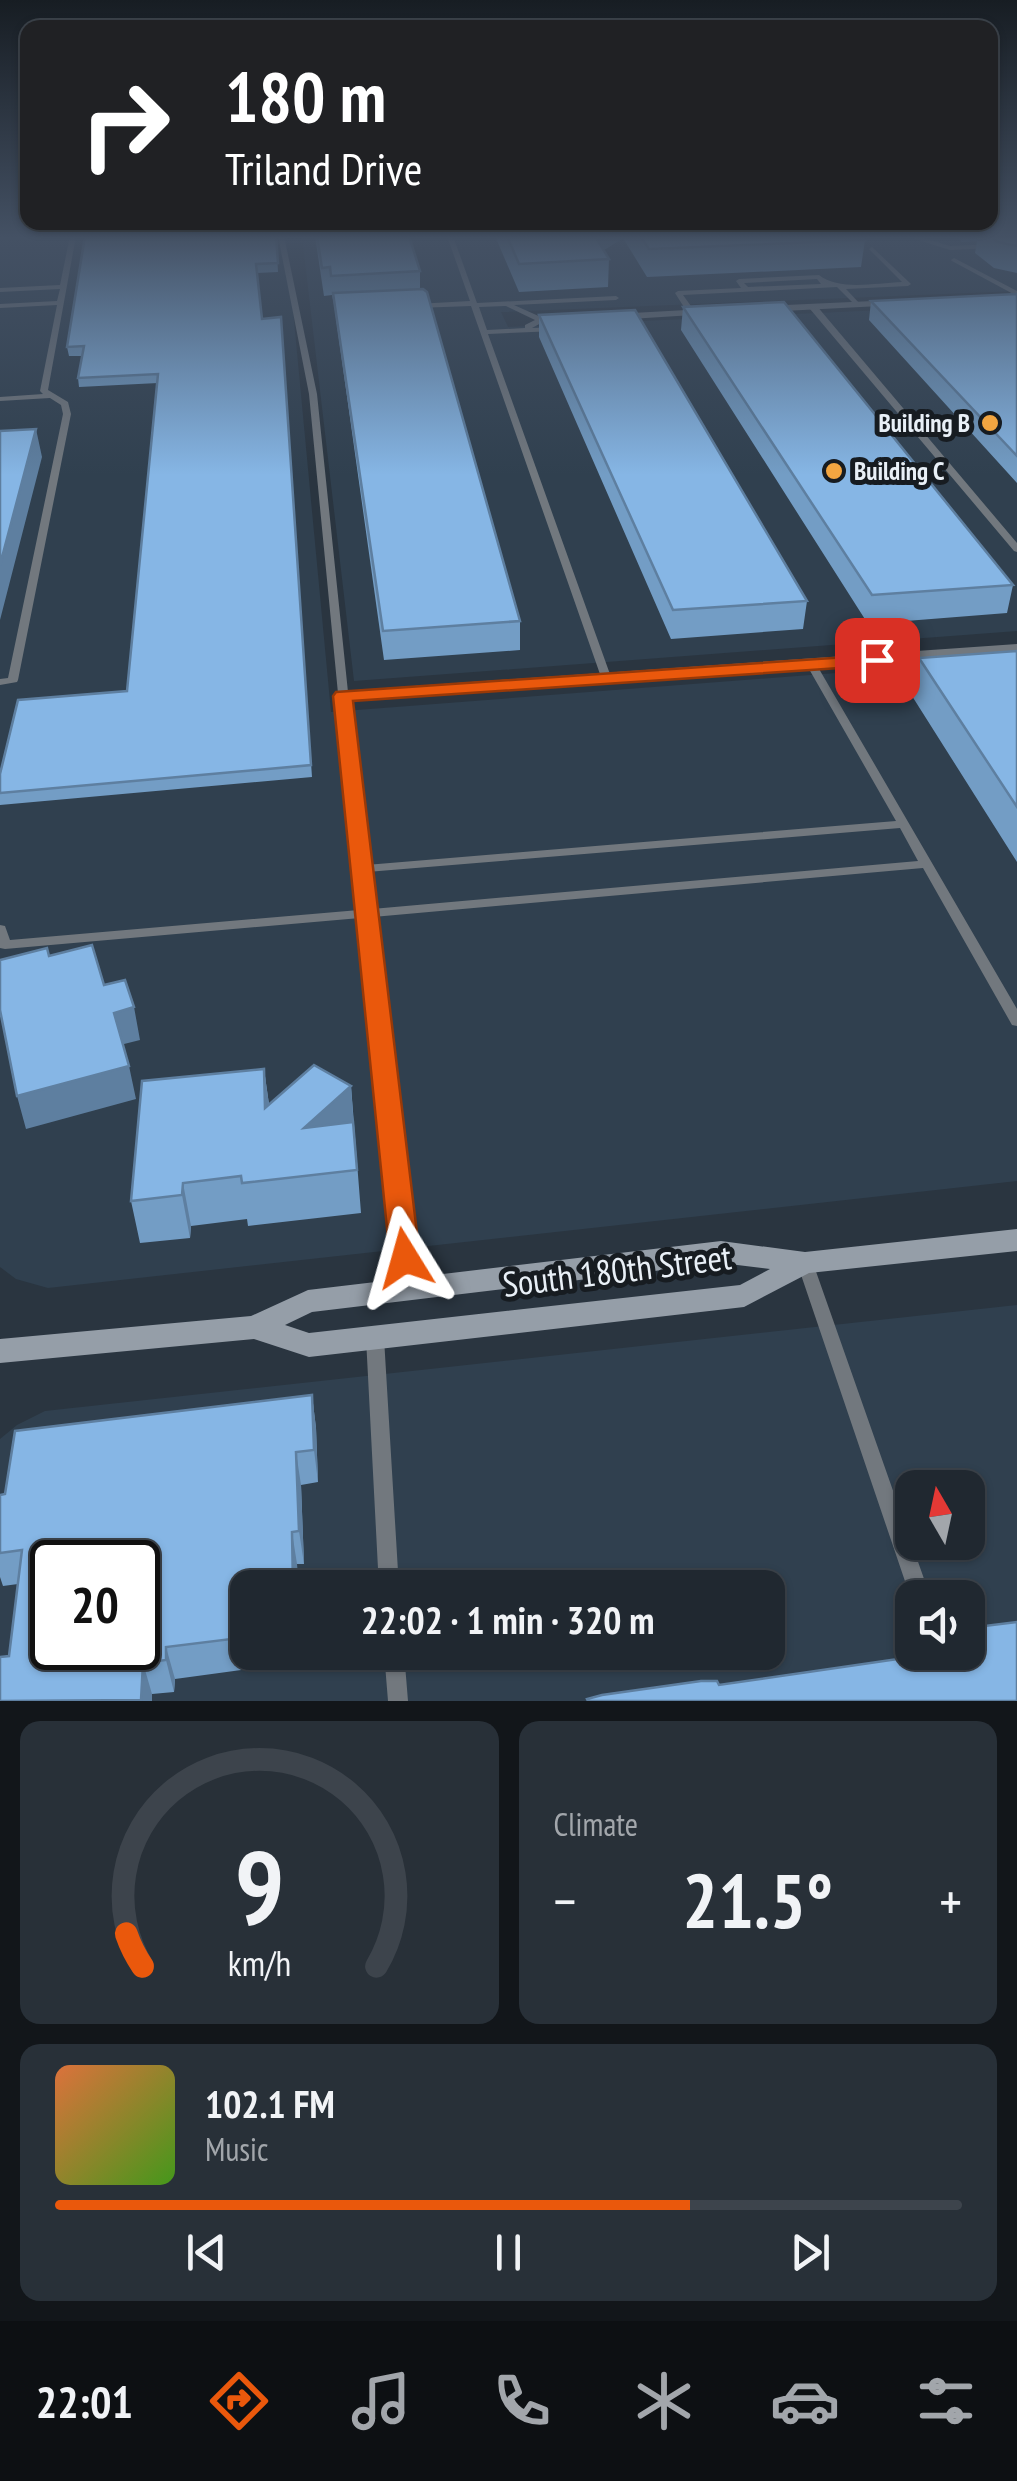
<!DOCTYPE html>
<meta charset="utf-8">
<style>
:root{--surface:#202830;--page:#283038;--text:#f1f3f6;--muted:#a2a6ab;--line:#3d444c;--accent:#ea580c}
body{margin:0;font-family:"PT Sans Narrow",sans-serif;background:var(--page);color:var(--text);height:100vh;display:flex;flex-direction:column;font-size:38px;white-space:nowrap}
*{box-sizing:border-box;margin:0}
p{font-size:32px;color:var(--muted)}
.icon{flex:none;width:55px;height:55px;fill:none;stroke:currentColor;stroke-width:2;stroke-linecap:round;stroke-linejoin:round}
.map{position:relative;height:1701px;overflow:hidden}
.sheet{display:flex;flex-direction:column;gap:20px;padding:20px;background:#12161a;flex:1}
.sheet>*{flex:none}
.banner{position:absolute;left:20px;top:20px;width:978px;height:210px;border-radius:20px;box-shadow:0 2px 8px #0004,0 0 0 2px var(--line);background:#202124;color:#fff;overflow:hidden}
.needle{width:65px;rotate:351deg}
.tools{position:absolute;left:895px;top:1470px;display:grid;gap:20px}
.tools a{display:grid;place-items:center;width:90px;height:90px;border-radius:20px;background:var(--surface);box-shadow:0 2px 8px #0004,0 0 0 2px var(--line);font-size:50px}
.speed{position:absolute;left:30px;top:1540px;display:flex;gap:20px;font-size:50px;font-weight:700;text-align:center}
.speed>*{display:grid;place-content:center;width:130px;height:130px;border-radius:50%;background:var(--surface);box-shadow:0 2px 8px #0004,0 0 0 2px var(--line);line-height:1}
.speed .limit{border:5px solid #111;border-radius:15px;background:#fff;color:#111}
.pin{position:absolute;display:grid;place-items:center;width:85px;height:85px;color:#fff;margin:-42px;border-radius:20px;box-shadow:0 5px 15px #0006}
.me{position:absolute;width:110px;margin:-55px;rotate:352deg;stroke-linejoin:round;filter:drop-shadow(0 0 8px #0008)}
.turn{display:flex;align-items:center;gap:35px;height:210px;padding:0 40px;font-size:45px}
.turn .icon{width:130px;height:130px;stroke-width:2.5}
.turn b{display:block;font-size:70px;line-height:85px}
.big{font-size:75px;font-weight:800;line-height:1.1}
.sheet .tile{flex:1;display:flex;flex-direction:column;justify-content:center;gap:15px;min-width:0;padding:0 35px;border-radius:20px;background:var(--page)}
.sheet .dial{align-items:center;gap:0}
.dial svg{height:260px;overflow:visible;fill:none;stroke:var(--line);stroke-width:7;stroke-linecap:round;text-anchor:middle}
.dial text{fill:var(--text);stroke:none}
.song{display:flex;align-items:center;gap:30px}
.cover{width:120px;height:120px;border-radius:15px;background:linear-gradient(135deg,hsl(20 70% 55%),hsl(100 70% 35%))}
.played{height:10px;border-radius:5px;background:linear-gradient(90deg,var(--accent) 70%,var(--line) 70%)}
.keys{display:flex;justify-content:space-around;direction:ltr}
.heat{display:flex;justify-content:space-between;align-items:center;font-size:55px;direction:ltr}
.sheet .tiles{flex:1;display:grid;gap:20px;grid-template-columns:1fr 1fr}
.tile:last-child{grid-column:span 2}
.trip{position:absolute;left:230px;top:1570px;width:555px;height:100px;border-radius:20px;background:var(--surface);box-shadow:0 2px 8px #0004,0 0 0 2px var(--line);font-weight:800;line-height:100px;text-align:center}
.dock{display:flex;height:160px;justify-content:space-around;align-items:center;background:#0d1013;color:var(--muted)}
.dock .icon{width:70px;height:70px}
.dock .selected{color:var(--accent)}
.dock b{font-size:45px;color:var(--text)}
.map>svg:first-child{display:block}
.built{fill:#30404f;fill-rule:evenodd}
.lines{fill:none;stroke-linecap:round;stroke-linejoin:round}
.lane{fill:#72787e;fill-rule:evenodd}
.street{fill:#72787e;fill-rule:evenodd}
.secondary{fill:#959ea8;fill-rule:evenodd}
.wall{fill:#739dc5}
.shaded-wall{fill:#5e7fa0}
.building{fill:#86b6e5;stroke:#5e7fa0;stroke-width:2.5;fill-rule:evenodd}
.route{fill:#ea580c;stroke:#983908;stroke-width:2.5}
.poi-dot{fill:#f2a541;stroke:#171c21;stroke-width:4}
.labels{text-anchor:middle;stroke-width:10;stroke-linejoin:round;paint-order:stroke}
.far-poi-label{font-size:25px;font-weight:bold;fill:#e9f0f7;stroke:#171c21;text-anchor:end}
.near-street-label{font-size:35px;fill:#e9f0f7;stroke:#171c21}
</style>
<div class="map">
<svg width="1017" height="1701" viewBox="0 0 1017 1701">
<rect width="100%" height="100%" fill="#2a3540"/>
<path class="built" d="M 0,236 L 286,236 L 331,712 L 1017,659 L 1017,1181 L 48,1288 L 16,1279 L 0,1267 Z
M 302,236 L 1017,236 L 1017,291 L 501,312 L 508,327 L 1017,304 L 1017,631 L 354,681 Z
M 1017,1305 L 1017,1701 L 0,1701 L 0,1439 L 17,1425 L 45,1411 ZM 912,1488 L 968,1488 L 968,1542 L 912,1542 ZM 52,1562 L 138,1562 L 138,1648 L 52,1648 ZM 248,1588 L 768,1588 L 768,1652 L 248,1652 ZM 912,1598 L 968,1598 L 968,1652 L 912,1652 Z"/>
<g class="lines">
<path class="lane" d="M 70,236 L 76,236 L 48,390 L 68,402 L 71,414 L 18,680 L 17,682 L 0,685 L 0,679 L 8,678 L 63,414 L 61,405 L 50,398 L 0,401 L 0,397 L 43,394 L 40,391 L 57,305 L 0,308 L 0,304 L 57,301 L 60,289 L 0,292 L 0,288 L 60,285 Z
M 278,236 L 284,236 L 317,394 L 366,865 L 896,821 L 805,662 L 810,659 L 815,662 L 1017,1009 L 1017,1026 L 1012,1025 L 923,868 L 373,917 L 417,1292 L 415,1297 L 409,1299 L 403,1297 L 401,1292 L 360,918 L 5,949 L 0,948 L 0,925 L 5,926 L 10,940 L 359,910 L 309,394 ZM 900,828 L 918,861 L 372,909 L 367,872 Z
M 447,236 L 453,236 L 477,303 L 616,296 L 619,298 L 616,300 L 514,305 L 543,318 L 543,322 L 532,328 L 556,327 L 560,329 L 556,331 L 488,334 L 611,677 L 610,679 L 606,680 L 601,677 L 471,306 L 416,308 L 412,306 L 416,304 L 470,301 ZM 505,306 L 506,306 L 535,320 L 525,325 L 525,328 L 487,330 L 479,307 Z
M 905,236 L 917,236 L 950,246 L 1017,243 L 1017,247 L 950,250 Z
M 872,247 L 911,284 L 908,286 L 846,289 L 861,305 L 857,307 L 837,287 L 683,295 L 696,313 L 692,315 L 689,315 L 675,293 L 678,291 L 741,288 L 736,281 L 739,279 L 819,275 C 839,291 875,283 902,282 L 869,249 ZM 817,279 L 821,284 L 748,287 L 744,283 Z
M 954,258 L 1017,291 L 1017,296 L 952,261 L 951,260 Z
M 810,305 L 816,305 L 1017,543 L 1017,552 L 1014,551 L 810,309 Z
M 805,1256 L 811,1258 L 813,1263 L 929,1593 L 927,1598 L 912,1598 L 912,1600 L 909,1593 L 797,1263 L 799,1258 Z
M 375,1331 L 381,1333 L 384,1338 L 399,1588 L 379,1588 L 366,1338 L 369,1333 Z
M 384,1652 L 404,1652 L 408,1701 L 388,1701 Z"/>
<path class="street" d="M 895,300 L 899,301 L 899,305 L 764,312 L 758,309 L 764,306 Z
M 705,309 L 709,310 L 709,314 L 614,320 L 608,317 L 614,314 Z
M 1017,644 L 1017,654 L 343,701 L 334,696 L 343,691 Z"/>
<path class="secondary" d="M 1017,1229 L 1017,1251 L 809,1273 L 744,1307 L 309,1357 L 254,1339 L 0,1363 L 0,1339 L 251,1316 L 308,1290 L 721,1241 L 805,1252 ZM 721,1263 L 770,1269 L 740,1285 L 309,1333 L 285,1325 L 312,1312 Z"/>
</g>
<path class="wall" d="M 276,236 L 278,272 L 257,273 L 262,319 L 281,317 L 312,777 L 0,805 L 0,774 L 127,691 L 158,383 L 79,387 L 78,378 L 82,356 L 69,356 L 67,347 Z
M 315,236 L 409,236 L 420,271 L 420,289 L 520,621 L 520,650 L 384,660 L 334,304 L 332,295 L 324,296 Z
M 495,236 L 862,236 L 865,240 L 861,267 L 647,277 L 623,238 L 604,250 L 609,259 L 608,287 L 519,292 Z
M 956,236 L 1017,236 L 1017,273 L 994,268 L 975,253 L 977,241 L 962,242 Z
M 1017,294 L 1017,483 L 869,320 L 871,301 Z
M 683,307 L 1013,585 L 1007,613 L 868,624 L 681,330 Z
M 539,315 L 807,601 L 803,629 L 671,639 L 539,337 Z
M 1017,651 L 1017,862 L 912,696 L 919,658 Z
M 264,1069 L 269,1104 L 351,1086 L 361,1213 L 248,1226 L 247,1219 L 191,1226 L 190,1238 L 140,1243 L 131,1201 Z
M 312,1395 L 316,1428 L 318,1482 L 301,1485 L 304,1564 L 297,1564 L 298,1588 L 248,1588 L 248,1652 L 300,1652 L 300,1657 L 271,1659 L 271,1666 L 175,1679 L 174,1692 L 152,1694 L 152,1701 L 0,1701 L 9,1656 L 18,1584 L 3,1586 L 0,1577 L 0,1495 Z"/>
<path class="shaded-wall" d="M 592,236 L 623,236 L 623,238 L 591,258 Z
M 36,429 L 42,457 L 0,620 L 0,565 Z
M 134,1007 L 140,1040 L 120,1045 L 114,1013 Z
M 129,1066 L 136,1099 L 26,1129 L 17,1096 Z
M 264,1069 L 270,1112 L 265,1108 Z
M 351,1086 L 354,1129 L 361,1213 L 354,1129 L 304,1128 Z
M 183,1183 L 191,1226 L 190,1238 L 182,1195 Z
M 312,1395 L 316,1428 L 318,1482 L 314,1450 Z
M 296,1452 L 301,1485 L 304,1564 L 299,1531 Z
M 292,1532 L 297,1564 L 298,1588 L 293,1588 Z
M 166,1647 L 175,1679 L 174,1692 L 166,1660 Z
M 143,1663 L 152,1694 L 152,1701 L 141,1701 Z"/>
<path class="building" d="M 85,236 L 276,236 L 278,263 L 256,264 L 262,319 L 281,317 L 311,765 L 0,793 L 0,774 L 18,700 L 127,691 L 158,374 L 78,378 L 84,346 L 67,347 Z
M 317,236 L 409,236 L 420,271 L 331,276 L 330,267 L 322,268 Z
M 507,236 L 595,236 L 609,259 L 519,264 Z
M 640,236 L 862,236 L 865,240 L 649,249 Z
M 991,236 L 1017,236 L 1017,246 L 998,242 Z
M 423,289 L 427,292 L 520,621 L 383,631 L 333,293 Z
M 1017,294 L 1017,456 L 871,301 Z
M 784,302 L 1013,585 L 872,595 L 683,307 Z
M 635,310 L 807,601 L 673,610 L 539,315 Z
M 36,429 L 0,565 L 0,431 Z
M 1017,651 L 1017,807 L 919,658 Z
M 92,945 L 104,985 L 125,980 L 134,1007 L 114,1013 L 129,1066 L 17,1096 L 0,1010 L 0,960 L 47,948 L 49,956 Z
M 314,1065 L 351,1086 L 304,1128 L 353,1122 L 357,1170 L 242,1183 L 241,1176 L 183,1183 L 182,1195 L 131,1201 L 142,1081 L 264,1069 L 265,1108 Z
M 312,1395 L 314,1450 L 296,1452 L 299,1531 L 292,1532 L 293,1588 L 248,1588 L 248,1637 L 166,1647 L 166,1660 L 143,1663 L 141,1700 L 0,1701 L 0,1657 L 9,1656 L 22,1550 L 0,1553 L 0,1495 L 5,1494 L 15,1431 ZM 52,1562 L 138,1562 L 138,1648 L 52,1648 Z
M 1017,1622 L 1017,1701 L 588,1701 L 587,1699 L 602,1695 L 701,1681 L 717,1681 L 719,1685 L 898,1659 L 896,1652 L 912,1650 L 912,1652 L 968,1652 L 968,1628 Z"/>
<linearGradient id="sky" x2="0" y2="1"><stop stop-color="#171d23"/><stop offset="0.5" stop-color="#445164"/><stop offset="1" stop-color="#445164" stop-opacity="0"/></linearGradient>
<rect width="1017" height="475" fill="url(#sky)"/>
<path class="route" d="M 877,655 L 886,660 L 884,665 L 353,701 L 420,1258 L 416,1266 L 405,1270 L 394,1266 L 390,1258 L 333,696 L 336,692 Z"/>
<g class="poi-dot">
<circle cx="990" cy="423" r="10"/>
<circle cx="834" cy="471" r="10"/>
</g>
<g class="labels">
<g class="far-poi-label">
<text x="970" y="432">Building B</text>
<text x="854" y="480" text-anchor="start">Building C</text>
</g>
<g class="near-street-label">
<text transform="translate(617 1271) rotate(-7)" y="12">South 180th Street</text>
</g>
</g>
</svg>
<div class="tools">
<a><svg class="needle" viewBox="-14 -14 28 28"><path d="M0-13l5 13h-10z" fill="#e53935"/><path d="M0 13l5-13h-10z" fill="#a2a6ab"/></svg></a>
<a><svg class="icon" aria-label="sound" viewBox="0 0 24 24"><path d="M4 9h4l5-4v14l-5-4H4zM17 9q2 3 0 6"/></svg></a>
</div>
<div class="speed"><div class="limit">20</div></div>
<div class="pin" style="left:877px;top:660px;background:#d93025"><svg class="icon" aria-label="arrive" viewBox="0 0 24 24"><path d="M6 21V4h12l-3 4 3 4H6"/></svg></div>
<svg class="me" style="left:405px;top:1258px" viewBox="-20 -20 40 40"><path d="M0-17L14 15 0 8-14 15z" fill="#ea580c" stroke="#fff" stroke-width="4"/></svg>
<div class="trip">22:02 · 1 min · 320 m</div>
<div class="banner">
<div class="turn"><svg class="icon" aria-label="right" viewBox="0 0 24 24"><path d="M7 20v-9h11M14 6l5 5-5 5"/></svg><div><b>180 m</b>Triland Drive</div></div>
</div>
</div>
<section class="sheet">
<div class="tiles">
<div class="tile dial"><svg viewBox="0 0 100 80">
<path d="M14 69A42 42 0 1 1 86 69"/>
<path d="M14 69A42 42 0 0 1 9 59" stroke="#ea580c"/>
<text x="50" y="56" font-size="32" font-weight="700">9</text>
<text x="50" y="72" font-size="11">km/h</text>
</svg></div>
<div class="tile"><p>Climate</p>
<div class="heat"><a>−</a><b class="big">21.5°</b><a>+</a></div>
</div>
<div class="tile">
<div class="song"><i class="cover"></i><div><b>102.1 FM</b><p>Music</p></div></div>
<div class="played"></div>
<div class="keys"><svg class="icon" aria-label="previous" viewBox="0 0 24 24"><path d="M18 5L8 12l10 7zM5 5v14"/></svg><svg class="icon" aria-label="pause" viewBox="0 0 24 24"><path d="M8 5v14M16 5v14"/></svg><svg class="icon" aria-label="next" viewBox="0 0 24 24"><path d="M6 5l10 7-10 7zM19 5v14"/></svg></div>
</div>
</div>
</section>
<nav class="dock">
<b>22:01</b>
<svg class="icon selected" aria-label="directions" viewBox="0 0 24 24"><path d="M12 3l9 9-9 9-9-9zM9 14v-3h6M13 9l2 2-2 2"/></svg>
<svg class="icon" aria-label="music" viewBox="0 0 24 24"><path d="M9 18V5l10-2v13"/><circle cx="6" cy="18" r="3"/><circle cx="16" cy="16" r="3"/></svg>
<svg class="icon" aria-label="phone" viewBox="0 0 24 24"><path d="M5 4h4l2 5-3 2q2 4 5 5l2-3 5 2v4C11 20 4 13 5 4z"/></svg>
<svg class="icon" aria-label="climate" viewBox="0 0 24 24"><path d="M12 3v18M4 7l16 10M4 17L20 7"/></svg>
<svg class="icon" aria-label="car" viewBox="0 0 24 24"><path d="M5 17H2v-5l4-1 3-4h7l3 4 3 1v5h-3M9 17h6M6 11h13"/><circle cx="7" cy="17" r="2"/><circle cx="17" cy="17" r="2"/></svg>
<svg class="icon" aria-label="filters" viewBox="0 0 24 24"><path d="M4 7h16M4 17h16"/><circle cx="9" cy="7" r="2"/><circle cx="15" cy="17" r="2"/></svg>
</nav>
